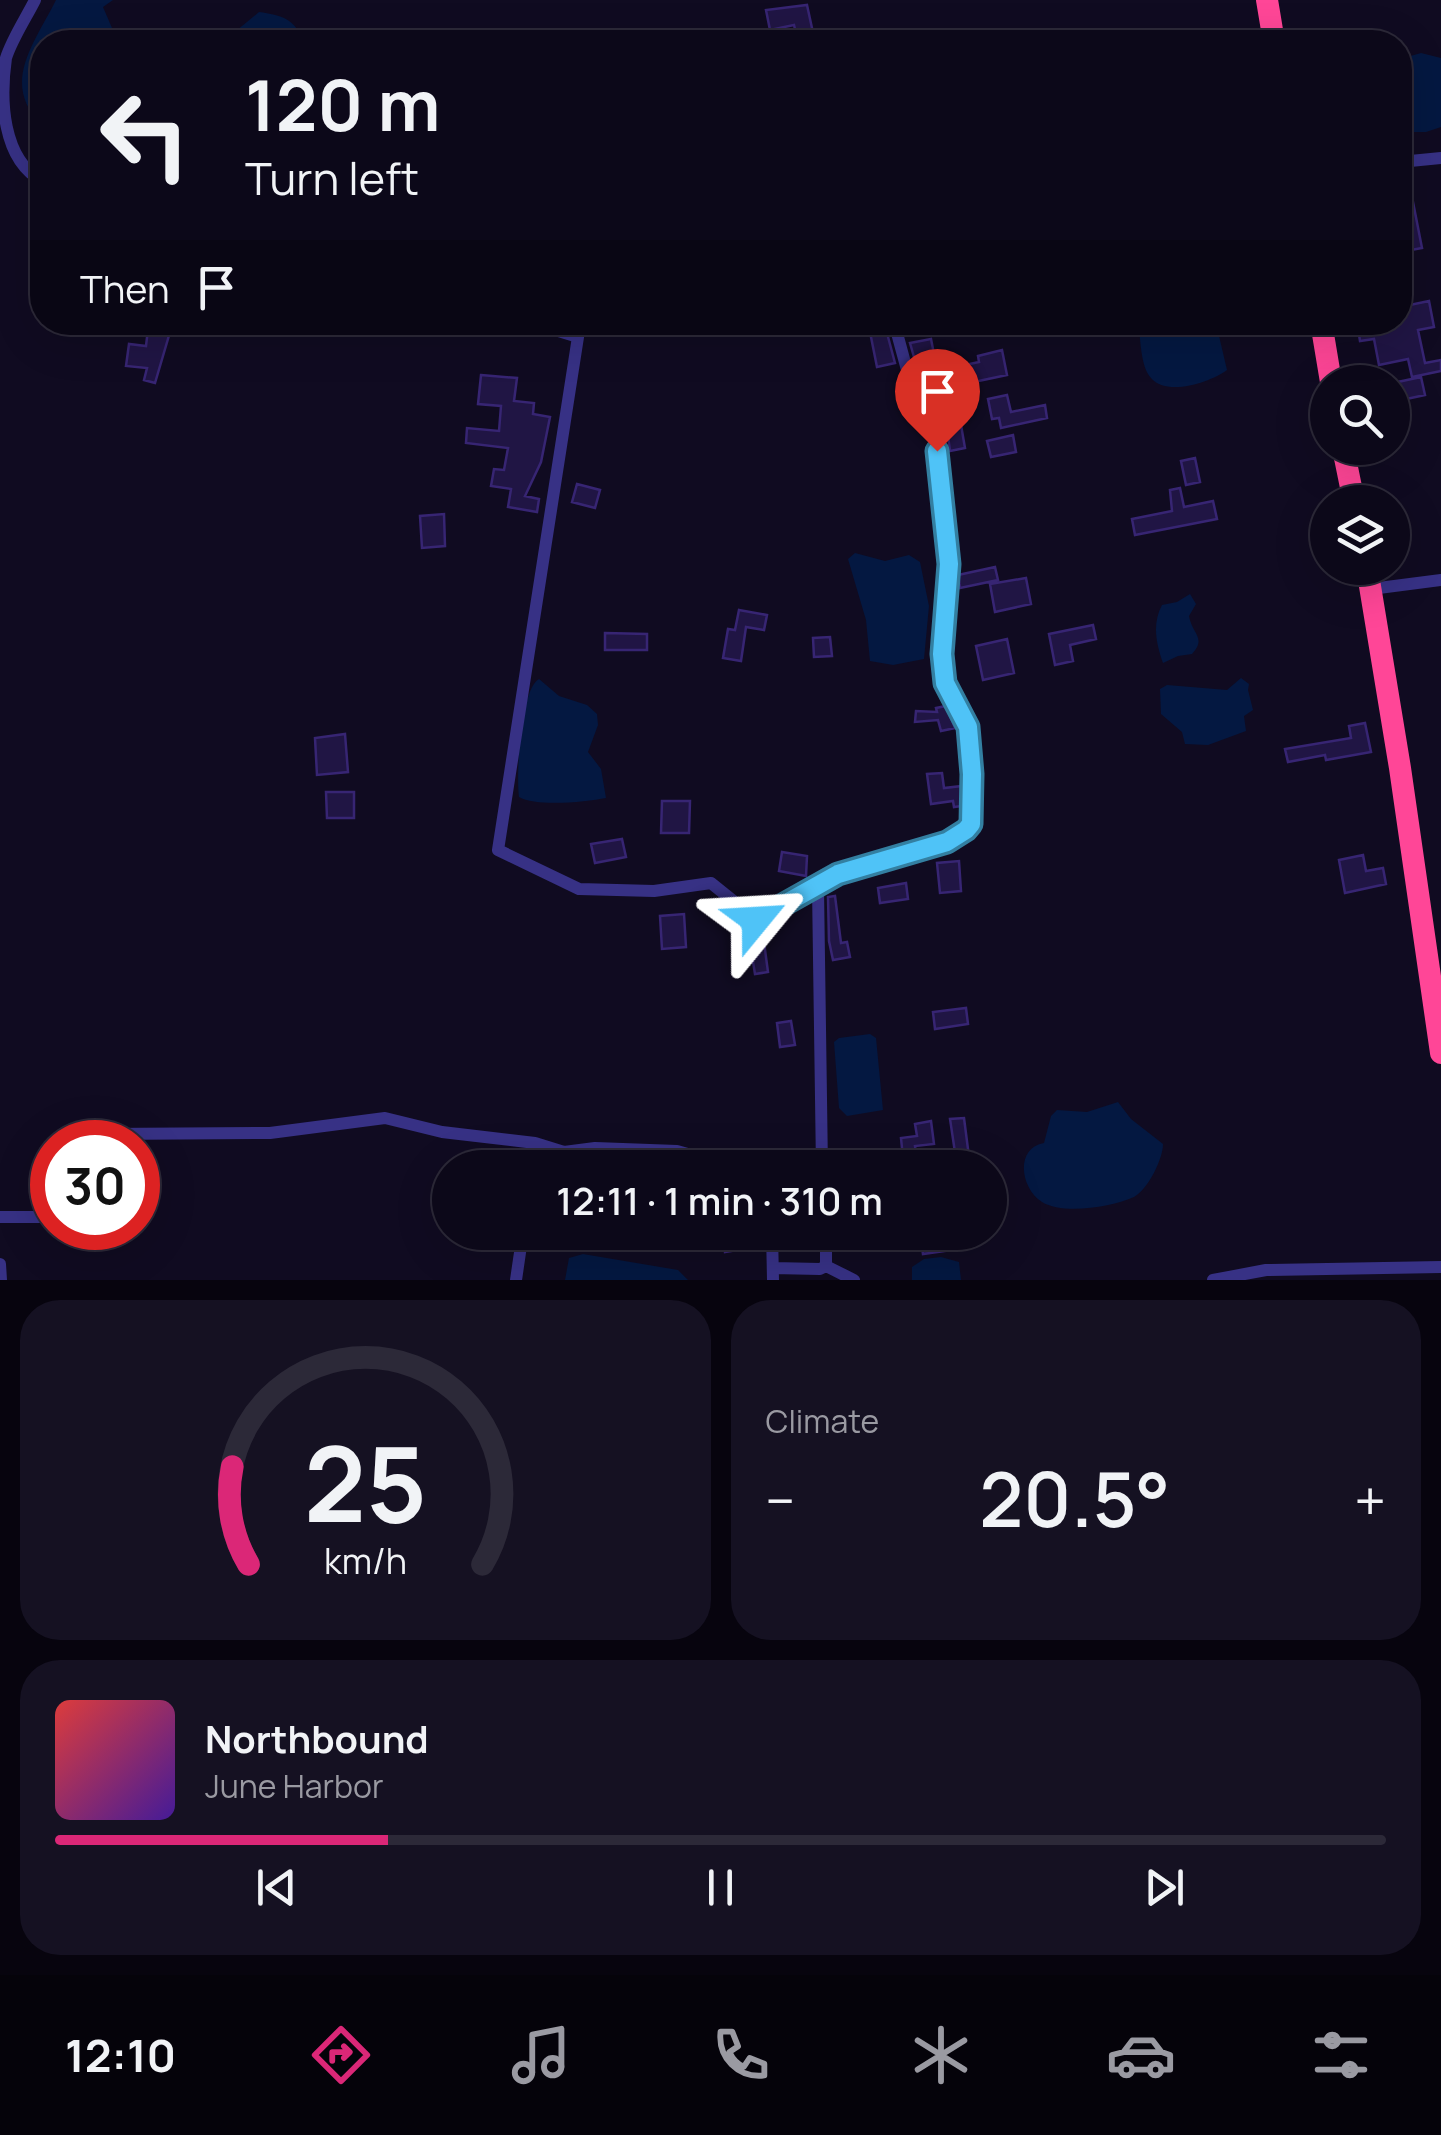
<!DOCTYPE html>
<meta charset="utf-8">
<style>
:root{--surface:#0c0819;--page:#151122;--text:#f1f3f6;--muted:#9a9aa2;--line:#2c2938;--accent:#db2777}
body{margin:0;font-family:Manrope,sans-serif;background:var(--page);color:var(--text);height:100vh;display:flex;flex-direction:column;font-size:38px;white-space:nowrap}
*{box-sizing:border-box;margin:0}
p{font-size:32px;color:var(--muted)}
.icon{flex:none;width:55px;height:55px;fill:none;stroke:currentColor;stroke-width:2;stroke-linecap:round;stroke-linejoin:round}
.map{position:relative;height:1280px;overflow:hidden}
.sheet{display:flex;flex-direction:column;gap:20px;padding:20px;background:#07040e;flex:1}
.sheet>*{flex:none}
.hud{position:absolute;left:30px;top:30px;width:1382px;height:305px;border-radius:40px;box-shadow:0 10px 40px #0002,0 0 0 2px var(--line);background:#0c0819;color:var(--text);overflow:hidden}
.fabs{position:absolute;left:1310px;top:365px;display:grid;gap:20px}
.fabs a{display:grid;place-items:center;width:100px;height:100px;border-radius:50%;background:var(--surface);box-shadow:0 10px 40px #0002,0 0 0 2px var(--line);font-size:50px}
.speed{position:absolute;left:30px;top:1120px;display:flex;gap:20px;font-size:50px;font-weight:700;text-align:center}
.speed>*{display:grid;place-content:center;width:130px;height:130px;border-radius:50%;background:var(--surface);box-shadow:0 10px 40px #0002,0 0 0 2px var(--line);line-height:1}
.speed .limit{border:15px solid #d22;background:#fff;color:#111}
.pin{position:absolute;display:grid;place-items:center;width:85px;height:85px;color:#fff;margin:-102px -42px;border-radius:50% 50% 50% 0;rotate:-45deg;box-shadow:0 0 10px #0007}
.pin .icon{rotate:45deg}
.me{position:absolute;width:110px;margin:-55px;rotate:63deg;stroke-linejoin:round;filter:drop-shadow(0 0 8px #0008)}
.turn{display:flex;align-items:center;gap:35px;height:210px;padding:0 50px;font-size:45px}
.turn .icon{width:130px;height:130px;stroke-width:2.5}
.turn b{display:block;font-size:70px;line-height:85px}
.then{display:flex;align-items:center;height:95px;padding:0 50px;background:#0003;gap:20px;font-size:38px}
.big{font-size:75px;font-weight:600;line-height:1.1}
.sheet .card{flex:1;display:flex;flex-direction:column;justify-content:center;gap:15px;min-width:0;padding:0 35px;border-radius:40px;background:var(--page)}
.sheet .dial{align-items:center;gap:0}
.dial svg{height:260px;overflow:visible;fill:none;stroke:var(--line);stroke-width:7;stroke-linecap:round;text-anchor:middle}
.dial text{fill:var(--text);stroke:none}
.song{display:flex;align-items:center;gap:30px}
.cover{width:120px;height:120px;border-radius:15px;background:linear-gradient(135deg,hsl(0 70% 55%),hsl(260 70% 35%))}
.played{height:10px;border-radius:5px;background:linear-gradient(90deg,var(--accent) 25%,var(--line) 25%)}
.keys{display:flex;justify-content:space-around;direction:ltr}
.heat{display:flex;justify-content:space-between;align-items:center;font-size:55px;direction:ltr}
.sheet .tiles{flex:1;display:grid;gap:20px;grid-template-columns:1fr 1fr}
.card:last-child{grid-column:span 2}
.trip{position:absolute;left:432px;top:1150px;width:575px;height:100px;border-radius:50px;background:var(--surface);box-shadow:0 10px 40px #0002,0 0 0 2px var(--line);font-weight:600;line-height:100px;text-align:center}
.dock{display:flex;height:160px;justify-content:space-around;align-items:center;background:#05030a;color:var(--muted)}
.dock .icon{width:70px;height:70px}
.dock .on{color:var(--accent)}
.dock b{font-size:45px;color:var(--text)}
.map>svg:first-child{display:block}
.water{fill:#041841}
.building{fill:#201544;stroke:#372573;stroke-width:2.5}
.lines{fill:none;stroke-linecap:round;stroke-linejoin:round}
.street{stroke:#373185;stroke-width:12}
.highway{stroke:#ff4697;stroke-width:22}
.route-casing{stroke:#337fa1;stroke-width:25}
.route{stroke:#4fc3f7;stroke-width:18}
</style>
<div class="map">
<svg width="1441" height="1280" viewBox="0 0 1441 1280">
<rect width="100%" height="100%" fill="#100b21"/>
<path class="water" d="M 56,0 L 113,0 L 103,7 L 118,42 L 42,42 L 42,125 C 0,84 34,44 56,0 Z
M 259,12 C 281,15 297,19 302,42 L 235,42 L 236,31 Z
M 1421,53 L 1441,58 L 1441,127 L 1426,132 L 1408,132 L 1400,123 L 1400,59 Z
M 1138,323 L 1216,323 L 1227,370 C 1211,382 1167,397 1151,378 C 1140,366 1141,338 1138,323 Z
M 855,553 L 885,561 L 909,555 L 920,562 L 929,606 L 924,659 L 893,665 L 870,661 L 866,620 L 848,559 Z
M 1190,594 L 1196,604 L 1189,616 C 1192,634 1207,638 1192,654 L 1178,656 L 1163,663 C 1156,643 1152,624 1162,605 L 1177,602 Z
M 1241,678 L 1249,684 L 1248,690 L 1253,710 L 1244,716 L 1246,731 L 1208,745 L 1185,744 L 1182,732 L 1161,714 L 1160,689 L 1167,685 L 1227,690 Z
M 539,679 L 559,696 L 587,705 L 597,714 L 598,725 L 588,752 L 601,769 L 606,798 C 586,802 536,807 519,797 C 516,775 520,690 539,679 Z
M 870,1034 L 876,1038 L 883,1110 L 847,1116 L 839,1108 L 834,1042 L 839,1038 Z
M 1118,1102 L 1131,1119 L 1163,1144 C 1163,1159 1148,1189 1134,1197 C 1112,1207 1063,1215 1042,1202 C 1020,1188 1015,1148 1044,1143 L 1051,1116 L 1057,1110 L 1087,1112 Z
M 583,1254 L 678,1270 L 688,1280 L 565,1280 L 569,1258 Z
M 941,1257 L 959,1262 L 961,1280 L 912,1280 L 912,1267 L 924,1259 Z"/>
<path class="building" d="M 807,5 L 815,42 L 798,42 L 794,25 L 770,30 L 766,10 Z
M 1413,202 L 1422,248 L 1400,252 L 1400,204 Z
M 1429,301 L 1434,327 L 1418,330 L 1425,363 L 1441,360 L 1441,371 L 1412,377 L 1408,359 L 1379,365 L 1374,339 L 1360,341 L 1357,322 L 1400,322 L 1400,307 Z
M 868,322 L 884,322 L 895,363 L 877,367 Z
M 148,329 L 170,332 L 155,383 L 144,380 L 147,368 L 126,366 L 129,344 L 146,346 Z
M 931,339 L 936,364 L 920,367 L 916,364 L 910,343 Z
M 1002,350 L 1007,375 L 969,383 L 971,396 L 952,400 L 946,369 L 979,362 L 978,356 Z
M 481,375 L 517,378 L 514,401 L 534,403 L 533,414 L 550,417 L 541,462 L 525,496 L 539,499 L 537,512 L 508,507 L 511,489 L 491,486 L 494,469 L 504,470 L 508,448 L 466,443 L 467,428 L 499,431 L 501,406 L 478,404 Z
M 1421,377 L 1425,395 L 1397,401 L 1393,383 Z
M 1007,395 L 1011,412 L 1045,405 L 1047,418 L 1001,428 L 999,418 L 992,419 L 988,399 Z
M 961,425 L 965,448 L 950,451 L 947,428 Z
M 1013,435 L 1016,452 L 991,457 L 987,441 Z
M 1195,458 L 1200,482 L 1186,485 L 1181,461 Z
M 577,484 L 600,490 L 595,508 L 572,502 Z
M 1180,488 L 1184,507 L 1213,501 L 1217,519 L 1135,535 L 1132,519 L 1172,511 L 1170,490 Z
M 444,514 L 445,546 L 422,548 L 420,516 Z
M 995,567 L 998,580 L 960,588 L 958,575 Z
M 1026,578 L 1031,604 L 995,612 L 990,584 Z
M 739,610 L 767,615 L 764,630 L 746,627 L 741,661 L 723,658 L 728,629 L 735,630 Z
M 1093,625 L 1096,639 L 1070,645 L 1073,661 L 1055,665 L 1049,634 Z
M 605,633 L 647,634 L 647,650 L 605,650 Z
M 830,637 L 832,656 L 814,657 L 813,638 Z
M 1007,639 L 1014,673 L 983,680 L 976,646 Z
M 946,706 L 955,728 L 941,731 L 938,720 L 915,722 L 916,711 L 937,712 L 936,708 Z
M 1365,723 L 1371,752 L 1326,760 L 1325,755 L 1288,762 L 1285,749 L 1351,738 L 1349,726 Z
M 345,734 L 348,772 L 317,775 L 315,738 Z
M 942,773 L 944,788 L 962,786 L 962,806 L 954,807 L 953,801 L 931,804 L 927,774 Z
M 326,792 L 354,792 L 354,818 L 327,818 Z
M 662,801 L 690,801 L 689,833 L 661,833 Z
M 622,839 L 626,857 L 595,863 L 591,844 Z
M 782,852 L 807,856 L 806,876 L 779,871 Z
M 1363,855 L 1366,871 L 1383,868 L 1386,884 L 1345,893 L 1339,860 Z
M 959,861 L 961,891 L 940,893 L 937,863 Z
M 906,883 L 908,899 L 880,903 L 878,888 Z
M 835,896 L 841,943 L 847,942 L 850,957 L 833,960 L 829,941 L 828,897 Z
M 684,914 L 686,947 L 662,949 L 660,916 Z
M 763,935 L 768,972 L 755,974 L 749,937 Z
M 966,1008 L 968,1024 L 935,1029 L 933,1012 Z
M 791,1021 L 795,1045 L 780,1047 L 777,1023 Z
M 964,1118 L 969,1157 L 956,1159 L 950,1119 Z
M 931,1121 L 934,1144 L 915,1146 L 918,1168 L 904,1168 L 901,1138 L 917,1136 L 915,1124 Z
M 722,1232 L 762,1232 L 762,1246 L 725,1252 Z
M 950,1236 L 952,1250 L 923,1254 L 921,1240 Z"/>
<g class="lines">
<path class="street" d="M 35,0 C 26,18 12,39 6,58 C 0,100 2,159 42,181
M 1400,162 L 1441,158
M 529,322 L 578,337 L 498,850 L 579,889 L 654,891 L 711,883 L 757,920 L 818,888
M 1371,589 L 1441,580
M 103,1142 L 103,1134 L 270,1133 L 385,1118 L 442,1132 L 535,1143 L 564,1152 L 595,1148 L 677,1151 L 737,1168
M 532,1168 L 535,1143
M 822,1168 L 818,888 C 825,884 831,878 838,875 C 869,859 955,849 971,824 L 973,774 L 968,727 L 945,683 L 942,654 L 949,564 L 934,400 L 930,387 L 907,370 L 894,322
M 0,1217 L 52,1217
M 772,1232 L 773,1280
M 0,1264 L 1,1280
M 826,1266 L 854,1280
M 773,1268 L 820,1269 L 826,1266 L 826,1232
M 516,1280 L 523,1232
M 1213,1280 L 1266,1270 L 1441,1267"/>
<path class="highway" d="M 1267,0 L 1274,42
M 1321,322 L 1331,382
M 1343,448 L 1354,502
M 1367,568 L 1400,768 L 1441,1053"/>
</g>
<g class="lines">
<defs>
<path id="route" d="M 756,920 L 838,874 L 947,842 L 966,830 L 971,824 L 972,774 L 968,727 L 945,683 L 942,654 L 949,564 L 937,451"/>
</defs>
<use href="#route" class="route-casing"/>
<use href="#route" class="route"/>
</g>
</svg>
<div class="fabs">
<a><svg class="icon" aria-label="search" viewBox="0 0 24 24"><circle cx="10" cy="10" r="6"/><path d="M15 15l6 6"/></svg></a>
<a><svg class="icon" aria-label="layers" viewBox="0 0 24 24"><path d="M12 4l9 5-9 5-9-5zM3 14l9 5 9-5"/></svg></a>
</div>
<div class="speed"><div class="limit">30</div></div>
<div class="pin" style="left:937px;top:451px;background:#d93025"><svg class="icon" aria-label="arrive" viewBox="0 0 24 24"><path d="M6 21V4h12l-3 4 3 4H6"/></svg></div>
<svg class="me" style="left:756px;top:920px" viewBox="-20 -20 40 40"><path d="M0-17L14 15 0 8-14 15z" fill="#4fc3f7" stroke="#fff" stroke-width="4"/></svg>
<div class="trip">12:11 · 1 min · 310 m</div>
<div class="hud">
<div class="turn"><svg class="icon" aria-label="left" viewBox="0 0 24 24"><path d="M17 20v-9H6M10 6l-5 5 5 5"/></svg><div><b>120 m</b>Turn left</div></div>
<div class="then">Then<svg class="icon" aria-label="arrive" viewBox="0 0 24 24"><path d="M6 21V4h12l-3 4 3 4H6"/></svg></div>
</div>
</div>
<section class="sheet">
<div class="tiles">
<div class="card dial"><svg viewBox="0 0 100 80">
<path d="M14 69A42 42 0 1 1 86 69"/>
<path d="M14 69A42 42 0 0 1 9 39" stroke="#db2777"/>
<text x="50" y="56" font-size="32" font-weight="700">25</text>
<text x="50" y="72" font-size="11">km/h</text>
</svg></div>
<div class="card"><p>Climate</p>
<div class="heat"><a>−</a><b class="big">20.5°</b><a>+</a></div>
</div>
<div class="card">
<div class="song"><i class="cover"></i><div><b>Northbound</b><p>June Harbor</p></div></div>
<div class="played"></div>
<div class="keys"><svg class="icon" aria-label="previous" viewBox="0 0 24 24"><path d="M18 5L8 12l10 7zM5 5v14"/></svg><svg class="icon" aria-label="pause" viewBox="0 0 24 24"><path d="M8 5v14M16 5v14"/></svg><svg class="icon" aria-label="next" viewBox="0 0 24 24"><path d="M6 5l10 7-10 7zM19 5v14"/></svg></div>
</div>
</div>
</section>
<nav class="dock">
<b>12:10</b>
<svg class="icon on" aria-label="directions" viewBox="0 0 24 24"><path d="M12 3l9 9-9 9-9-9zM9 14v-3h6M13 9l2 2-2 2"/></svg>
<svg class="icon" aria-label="music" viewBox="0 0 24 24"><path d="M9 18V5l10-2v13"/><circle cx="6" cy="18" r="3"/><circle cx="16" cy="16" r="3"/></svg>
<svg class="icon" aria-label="phone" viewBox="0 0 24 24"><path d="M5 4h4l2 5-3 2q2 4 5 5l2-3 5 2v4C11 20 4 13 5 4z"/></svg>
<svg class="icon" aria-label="climate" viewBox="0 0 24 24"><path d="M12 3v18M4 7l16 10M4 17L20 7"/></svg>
<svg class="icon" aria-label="car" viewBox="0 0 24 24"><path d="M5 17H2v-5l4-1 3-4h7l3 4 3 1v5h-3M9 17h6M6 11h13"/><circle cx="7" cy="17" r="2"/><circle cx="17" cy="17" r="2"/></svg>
<svg class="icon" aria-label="filters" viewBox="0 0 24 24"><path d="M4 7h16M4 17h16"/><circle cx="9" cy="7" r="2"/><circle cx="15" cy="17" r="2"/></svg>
</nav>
